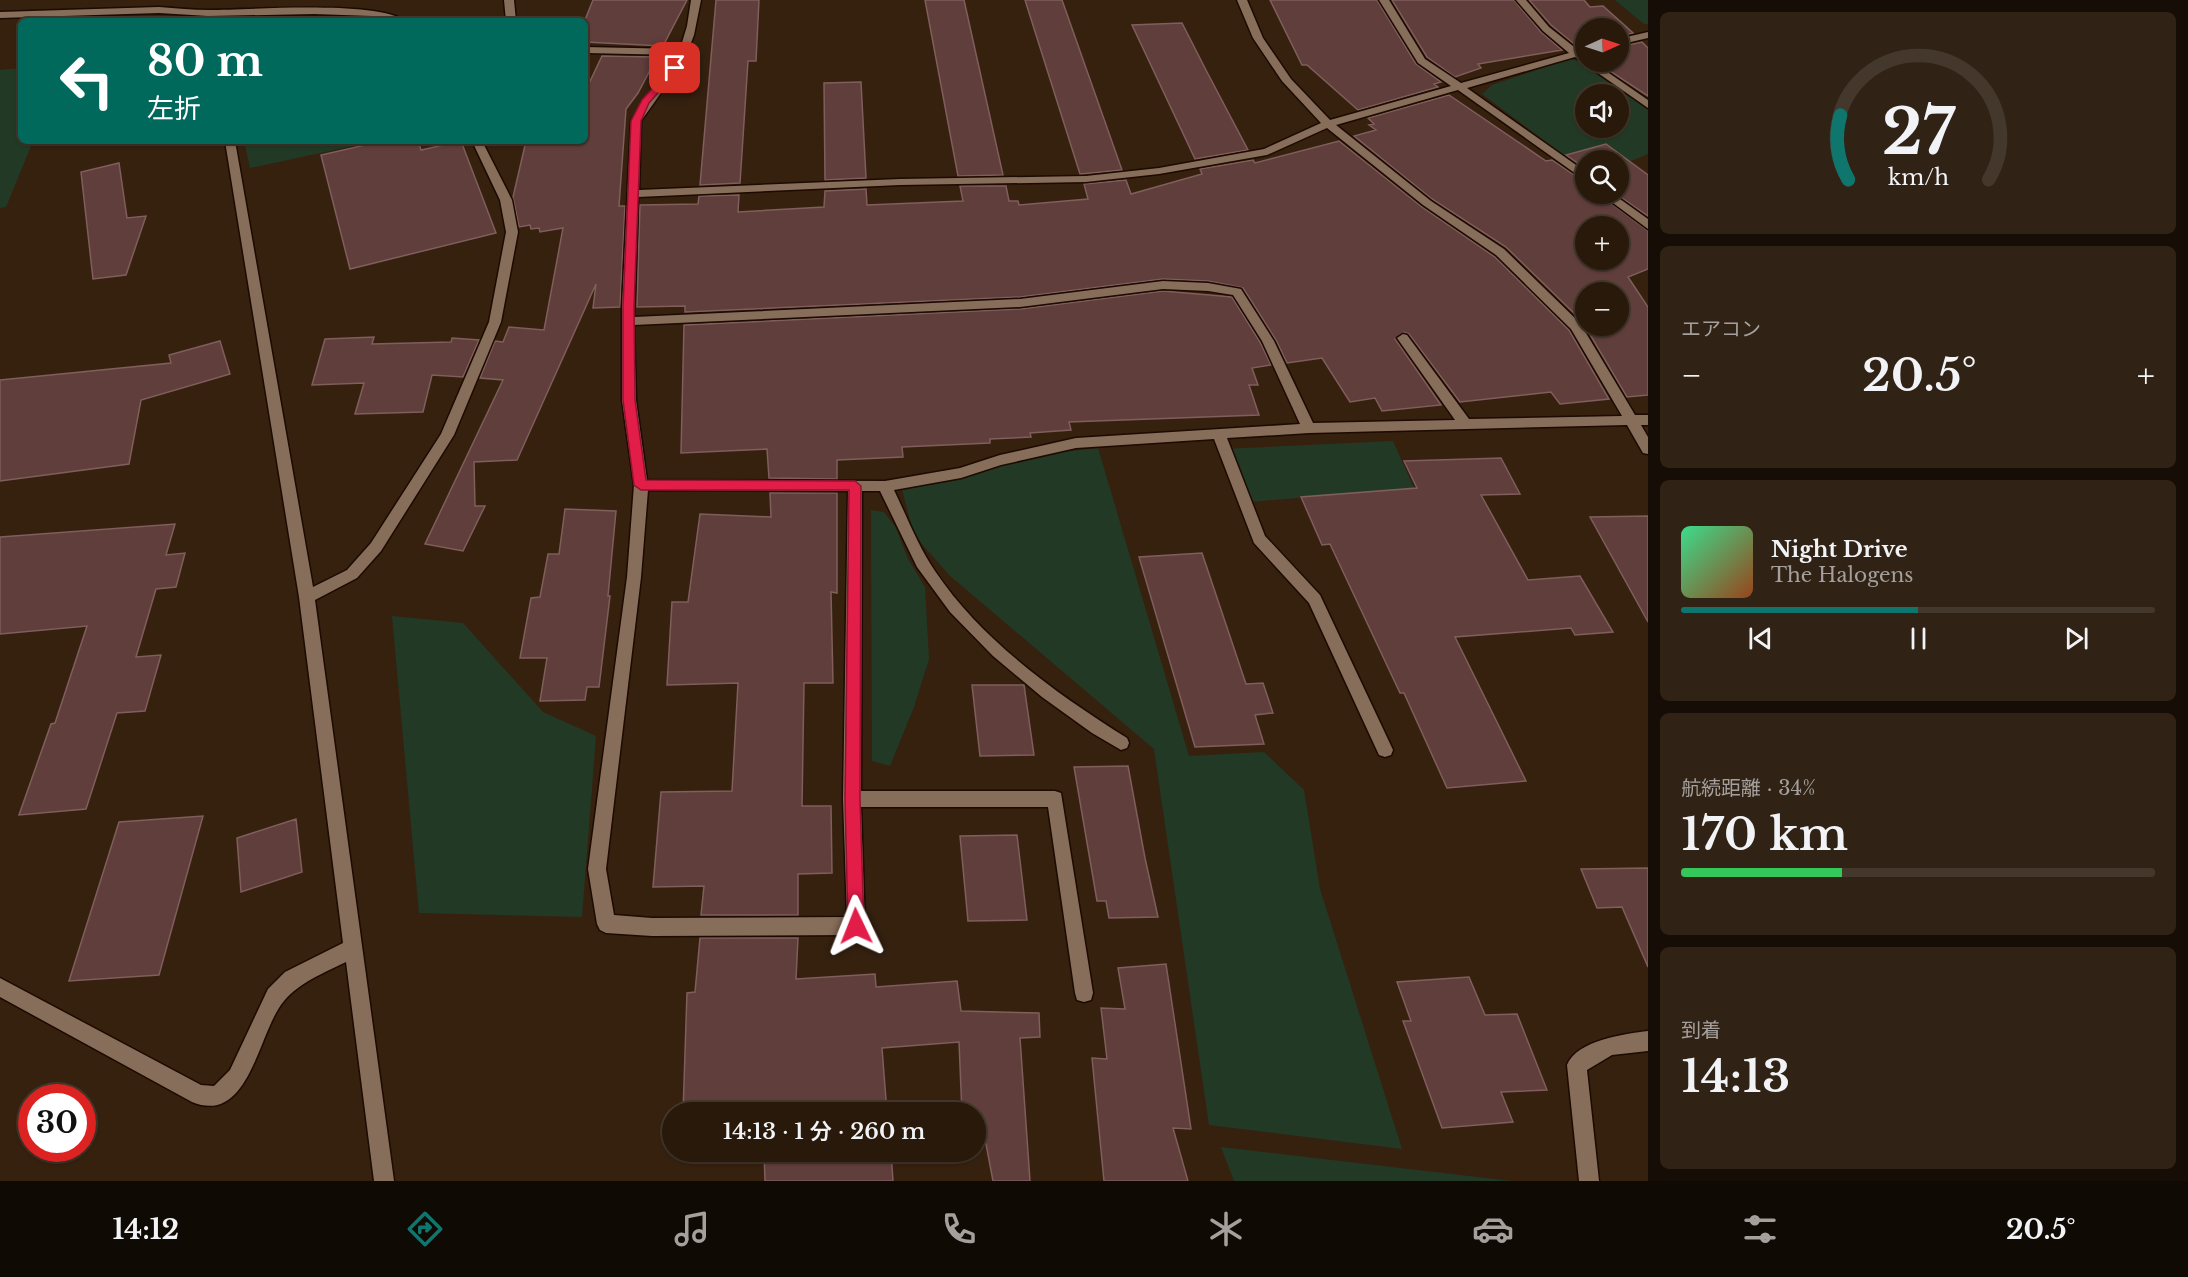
<!DOCTYPE html>
<html lang="ja">
<meta charset="utf-8">
<style>
:root{--surface:#28190b;--page:#302214;--text:#f1f3f6;--muted:#a5a09d;--line:#44382c;--accent:#0f766e}
body{margin:0;font-family:"Libre Baskerville","Noto Sans JP",serif;background:var(--page);color:var(--text);height:100vh;display:flex;flex-direction:column;font-size:22px;white-space:nowrap}
*{box-sizing:border-box;margin:0}
p{font-size:20px;color:var(--muted)}
.icon{flex:none;width:33px;height:33px;fill:none;stroke:currentColor;stroke-width:2;stroke-linecap:round;stroke-linejoin:round}
.map{position:relative;flex:1;overflow:hidden}
.details{display:flex;flex-direction:column;gap:12px;padding:12px;background:#160e06;width:540px}
.details>*{flex:none}
.guide{position:absolute;left:18px;top:18px;width:570px;height:126px;border-radius:9px;box-shadow:0 2px 4px #0004,0 0 0 2px var(--line);background:#00695c;color:#fff;overflow:hidden}
.needle{width:39px;rotate:87deg}
.buttons{position:absolute;left:1575px;top:18px;display:grid;gap:12px}
.buttons a{display:grid;place-items:center;width:54px;height:54px;border-radius:50%;background:var(--surface);box-shadow:0 2px 4px #0004,0 0 0 2px var(--line);font-size:30px}
.speed{position:absolute;left:18px;top:1084px;display:flex;gap:12px;font-size:30px;font-weight:700;text-align:center}
.speed>*{display:grid;place-content:center;width:78px;height:78px;border-radius:50%;background:var(--surface);box-shadow:0 2px 4px #0004,0 0 0 2px var(--line);line-height:1}
.speed .limit{border:9px solid #d22;background:#fff;color:#111}
.pin{position:absolute;display:grid;place-items:center;width:51px;height:51px;color:#fff;margin:-26px;border-radius:12px;box-shadow:0 3px 9px #0006}
.me{position:absolute;width:66px;margin:-33px;rotate:358deg;stroke-linejoin:round;filter:drop-shadow(0 0 4px #0008)}
.turn{display:flex;align-items:center;gap:21px;height:126px;padding:0 30px;font-size:27px}
.turn .icon{width:78px;height:78px;stroke-width:2.5}
.turn b{display:block;font-size:42px;line-height:51px}
.big{font-size:45px;font-weight:600;line-height:1.1}
.details .card{flex:1;display:flex;flex-direction:column;justify-content:center;gap:9px;min-width:0;padding:0 21px;border-radius:9px;background:var(--page)}
.details .dial{align-items:center;gap:0}
.dial svg{height:156px;overflow:visible;fill:none;stroke:var(--line);stroke-width:7;stroke-linecap:round;text-anchor:middle}
.dial text{fill:var(--text);stroke:none}
.song{display:flex;align-items:center;gap:18px}
.cover{width:72px;height:72px;border-radius:9px;background:linear-gradient(135deg,hsl(150 70% 55%),hsl(20 70% 35%))}
.played{height:6px;border-radius:3px;background:linear-gradient(90deg,var(--accent) 50%,var(--line) 50%)}
.keys{display:flex;justify-content:space-around;direction:ltr}
.heat{display:flex;justify-content:space-between;align-items:center;font-size:33px;direction:ltr}
.charge{height:9px;border-radius:4px;background:linear-gradient(90deg,#34c759 34%,var(--line) 0)}
.trip{position:absolute;left:662px;top:1102px;width:324px;height:60px;border-radius:30px;background:var(--surface);box-shadow:0 2px 4px #0004,0 0 0 2px var(--line);font-weight:600;line-height:60px;text-align:center}
.dock{display:flex;height:96px;justify-content:space-around;align-items:center;background:#100a04;color:var(--muted)}
.dock .icon{width:42px;height:42px}
.dock .current{color:var(--accent)}
.dock b{font-size:27px;color:var(--text)}
main{display:flex;flex:1;min-height:0}
.map>svg:first-child{display:block}
.green{fill:#223a25;fill-rule:evenodd}
.building{fill:#603e3c;stroke:#7f5e5c;stroke-width:1.5;fill-rule:evenodd}
.lines{fill:none;stroke-linecap:round;stroke-linejoin:round}
.minor-casing{stroke:#1d0a00;stroke-width:3}
.minor{fill:#876e5a;fill-rule:evenodd}
.route{fill:#e11d48;stroke:#92132f;stroke-width:1.5}
</style>
<main>
<div class="map">
<svg width="1648" height="1181" viewBox="0 0 1648 1181">
<rect width="100%" height="100%" fill="#36210f"/>
<path class="green" d="M 1615,0 L 1648,0 L 1648,24 L 1644,24 Z
M 1569,59 L 1579,61 L 1648,106 L 1648,154 L 1619,166 L 1618,160 L 1586,160 L 1585,171 L 1482,94 L 1492,85 ZM 1586,94 L 1618,94 L 1618,128 L 1586,128 Z
M 21,68 L 21,141 L 33,141 L 6,207 L 0,208 L 0,70 Z
M 244,141 L 376,141 L 250,168 Z
M 1393,441 L 1414,488 L 1250,502 L 1224,449 Z
M 1098,448 L 1189,756 L 1264,752 L 1304,790 L 1320,889 L 1402,1149 L 1209,1125 L 1154,749 L 949,575 L 914,535 L 901,485 L 1044,454 Z
M 871,510 L 884,512 L 896,528 L 908,559 L 925,587 L 929,659 L 914,707 L 890,766 L 872,761 Z
M 392,616 L 463,623 L 543,712 L 596,736 L 582,917 L 419,913 Z
M 1221,1147 L 1511,1181 L 1234,1181 Z"/>
<path class="building" d="M 593,0 L 687,0 L 663,46 L 585,42 L 585,20 Z
M 716,0 L 759,0 L 756,61 L 748,61 L 740,183 L 700,185 Z
M 925,0 L 964,0 L 1003,175 L 958,176 Z
M 1025,0 L 1062,0 L 1122,170 L 1080,174 Z
M 1270,0 L 1377,0 L 1416,64 L 1441,82 L 1434,84 L 1438,87 L 1358,110 L 1307,65 L 1302,65 Z
M 1392,0 L 1514,0 L 1541,32 L 1562,50 L 1478,64 L 1481,68 L 1455,77 L 1427,57 Z
M 1529,0 L 1584,0 L 1590,7 L 1603,6 L 1633,33 L 1618,37 L 1618,28 L 1586,28 L 1586,46 L 1579,48 L 1551,25 Z
M 1182,23 L 1207,72 L 1248,150 L 1195,159 L 1132,25 Z
M 1642,42 L 1648,48 L 1648,96 L 1596,62 L 1618,62 L 1618,47 Z
M 602,56 L 657,57 L 638,93 L 626,109 L 619,206 L 625,206 L 620,307 L 593,308 L 596,284 L 517,460 L 474,462 L 475,506 L 485,506 L 463,551 L 425,544 L 503,380 L 480,378 L 495,341 L 503,342 L 509,327 L 544,330 L 563,228 L 540,232 L 539,228 L 531,229 L 530,225 L 519,227 L 513,197 L 526,141 L 585,141 L 585,92 Z
M 861,82 L 866,178 L 825,180 L 824,83 Z
M 1449,95 L 1546,161 L 1552,160 L 1586,183 L 1586,194 L 1599,194 L 1648,231 L 1648,269 L 1628,277 L 1648,307 L 1648,395 L 1627,397 L 1582,321 L 1506,247 L 1432,199 L 1354,136 L 1376,130 L 1369,125 L 1374,124 L 1368,118 ZM 1586,226 L 1618,226 L 1618,260 L 1586,260 ZM 1586,292 L 1618,292 L 1618,326 L 1586,326 Z
M 383,141 L 418,141 L 421,150 L 461,141 L 496,233 L 350,269 L 321,155 Z
M 1339,141 L 1422,207 L 1495,257 L 1569,330 L 1609,399 L 1560,404 L 1551,392 L 1460,402 L 1409,334 L 1404,332 L 1395,339 L 1441,405 L 1382,411 L 1375,398 L 1350,402 L 1322,358 L 1287,363 L 1276,340 L 1243,288 L 1208,281 L 1163,279 L 1020,297 L 685,312 L 685,306 L 637,307 L 640,205 L 698,204 L 699,196 L 739,195 L 738,212 L 824,207 L 825,191 L 866,189 L 867,205 L 963,201 L 960,186 L 1006,186 L 1009,201 L 1018,201 L 1019,205 L 1088,199 L 1084,184 L 1126,180 L 1131,194 L 1202,174 L 1200,169 L 1253,160 L 1255,163 Z
M 1606,144 L 1648,175 L 1648,216 L 1616,194 L 1618,194 L 1618,160 L 1586,160 L 1586,169 L 1566,155 Z
M 119,163 L 127,218 L 146,216 L 126,275 L 93,279 L 81,172 Z
M 1163,291 L 1232,297 L 1260,342 L 1271,365 L 1252,368 L 1258,385 L 1249,385 L 1259,415 L 1069,422 L 1071,430 L 1030,433 L 1031,437 L 990,439 L 990,443 L 902,447 L 903,457 L 837,460 L 837,479 L 769,478 L 767,449 L 681,453 L 684,325 L 1020,309 Z
M 374,337 L 372,344 L 451,342 L 452,338 L 479,340 L 463,377 L 432,375 L 423,412 L 355,414 L 364,383 L 312,385 L 325,339 Z
M 220,341 L 230,374 L 141,400 L 129,464 L 0,481 L 0,380 L 171,363 L 169,355 Z
M 1501,458 L 1520,494 L 1481,495 L 1528,580 L 1580,576 L 1613,632 L 1575,635 L 1571,628 L 1455,637 L 1526,781 L 1447,788 L 1404,693 L 1400,693 L 1330,544 L 1322,545 L 1301,497 L 1417,488 L 1404,461 Z
M 770,493 L 837,493 L 837,593 L 831,592 L 833,683 L 804,683 L 802,806 L 831,806 L 832,873 L 798,874 L 798,915 L 701,915 L 704,886 L 653,887 L 661,792 L 732,791 L 738,683 L 667,685 L 672,602 L 688,602 L 700,514 L 771,517 Z
M 565,509 L 616,511 L 608,596 L 610,596 L 599,687 L 587,687 L 585,700 L 540,701 L 547,658 L 520,658 L 531,598 L 540,597 L 548,554 L 559,554 Z
M 1648,516 L 1648,622 L 1590,517 Z
M 175,524 L 166,555 L 185,553 L 176,587 L 156,589 L 136,657 L 161,655 L 145,711 L 117,713 L 86,809 L 19,815 L 51,724 L 55,723 L 87,626 L 0,634 L 0,537 Z
M 1202,553 L 1246,684 L 1263,683 L 1273,713 L 1255,715 L 1264,744 L 1195,747 L 1139,557 Z
M 972,685 L 1024,685 L 1034,755 L 980,756 Z
M 1128,766 L 1145,858 L 1158,917 L 1109,918 L 1106,901 L 1097,901 L 1074,767 Z
M 203,816 L 159,975 L 69,981 L 119,822 Z
M 296,819 L 302,872 L 241,892 L 237,838 Z
M 1017,835 L 1027,920 L 968,921 L 960,836 Z
M 1648,868 L 1648,967 L 1622,907 L 1597,908 L 1581,869 Z
M 700,938 L 798,938 L 796,979 L 875,974 L 876,987 L 957,981 L 961,1011 L 1039,1013 L 1040,1037 L 1020,1038 L 1030,1181 L 993,1181 L 986,1144 L 975,1144 L 975,1113 L 962,1113 L 959,1042 L 882,1048 L 887,1113 L 683,1113 L 687,993 L 695,992 Z
M 1166,964 L 1191,1129 L 1173,1128 L 1188,1181 L 1104,1181 L 1092,1058 L 1107,1059 L 1101,1008 L 1125,1009 L 1118,968 Z
M 1469,977 L 1485,1015 L 1517,1014 L 1547,1090 L 1501,1092 L 1513,1122 L 1442,1128 L 1403,1021 L 1411,1021 L 1397,982 Z
M 764,1152 L 891,1152 L 893,1181 L 765,1181 Z"/>
<g class="lines">
<defs>
<path id="minor" d="M 504,0 L 514,0 L 516,21 L 506,21 Z
M 691,0 L 701,0 L 694,35 L 684,61 L 641,121 L 639,190 L 900,179 L 1086,176 L 1159,168 L 1264,149 L 1321,123 L 1282,81 L 1253,38 L 1237,0 L 1247,0 L 1263,38 L 1291,79 L 1330,120 L 1451,86 L 1418,63 L 1379,0 L 1389,0 L 1425,59 L 1461,83 L 1569,53 L 1543,31 L 1516,0 L 1526,0 L 1549,27 L 1578,50 L 1586,48 L 1586,62 L 1593,62 L 1648,100 L 1648,108 L 1575,57 L 1467,88 L 1586,172 L 1586,181 L 1458,90 L 1336,125 L 1431,201 L 1504,249 L 1580,323 L 1635,415 L 1648,415 L 1648,425 L 1641,425 L 1648,437 L 1648,454 L 1643,453 L 1627,425 L 1309,433 L 1227,438 L 1265,536 L 1320,595 L 1393,750 L 1391,755 L 1385,757 L 1379,755 L 1309,603 L 1254,543 L 1214,439 L 1076,448 L 1001,465 L 961,478 L 894,490 C 907,517 918,546 935,571 C 982,641 1057,694 1127,738 L 1129,743 L 1127,748 L 1121,750 L 1092,733 L 1042,697 L 993,656 L 950,612 L 917,567 L 880,491 L 862,491 L 861,791 L 1055,791 L 1061,793 L 1093,993 L 1091,1000 L 1084,1002 L 1077,1000 L 1075,993 L 1048,807 L 861,807 L 865,926 L 862,932 L 856,935 L 652,936 L 606,933 L 600,930 L 597,924 L 588,869 L 627,577 L 634,485 L 622,400 L 622,307 L 631,121 L 677,55 L 585,53 L 585,47 L 680,49 L 687,26 ZM 1327,128 L 1423,205 L 1496,255 L 1571,329 L 1622,416 L 1469,419 L 1407,335 L 1403,334 L 1397,338 L 1455,420 L 1313,423 L 1274,341 L 1241,289 L 1208,283 L 1163,281 L 1020,299 L 634,317 L 638,197 L 900,185 L 1086,182 L 1159,174 L 1267,155 ZM 1163,289 L 1208,291 L 1233,295 L 1262,341 L 1300,424 L 1076,438 L 1000,455 L 960,468 L 885,481 L 647,480 L 636,400 L 634,325 L 1020,307 ZM 648,490 L 848,491 L 843,799 L 847,917 L 652,918 L 614,915 L 606,869 L 641,577 Z
M 159,7 C 176,8 193,10 209,10 C 250,10 377,0 405,21 L 390,21 L 372,16 L 314,14 L 208,16 L 159,13 L 0,18 L 0,12 Z
M 1648,32 L 1648,38 L 1618,45 L 1618,39 Z
M 225,141 L 235,141 L 313,587 L 347,570 L 371,543 L 441,434 L 489,322 L 506,232 L 500,200 L 472,141 L 482,141 L 512,200 L 518,232 L 501,322 L 454,435 L 381,551 L 357,578 L 315,600 L 394,1181 L 374,1181 L 346,962 C 324,973 300,982 284,1001 C 258,1031 250,1126 192,1102 L 0,997 L 0,978 L 201,1085 L 214,1086 L 230,1070 L 268,989 L 285,972 L 343,943 L 299,597 Z
M 1601,194 L 1613,194 L 1648,219 L 1648,229 Z
M 1648,1031 L 1648,1051 L 1612,1055 L 1587,1070 L 1599,1181 L 1579,1181 L 1567,1065 C 1577,1040 1625,1034 1648,1031 Z"/>
</defs>
<use href="#minor" class="minor-casing"/>
<use href="#minor" class="minor"/>
</g>
<path class="route" d="M 672,66 L 680,68 L 649,103 L 641,121 L 634,307 L 635,400 L 646,480 L 855,481 L 861,486 L 860,799 L 864,926 L 862,931 L 856,934 L 850,931 L 848,926 L 845,799 L 849,490 L 641,490 L 634,485 L 623,400 L 623,307 L 631,121 L 642,100 Z"/>
</svg>
<div class="buttons">
<a><svg class="needle" viewBox="-14 -14 28 28"><path d="M0-13l5 13h-10z" fill="#e53935"/><path d="M0 13l5-13h-10z" fill="#a5a09d"/></svg></a>
<a><svg class="icon" aria-label="sound" viewBox="0 0 24 24"><path d="M4 9h4l5-4v14l-5-4H4zM17 9q2 3 0 6"/></svg></a>
<a><svg class="icon" aria-label="search" viewBox="0 0 24 24"><circle cx="10" cy="10" r="6"/><path d="M15 15l6 6"/></svg></a>
<a>+</a>
<a>−</a>
</div>
<div class="speed"><div class="limit">30</div></div>
<div class="pin" style="left:675px;top:68px;background:#d93025"><svg class="icon" aria-label="arrive" viewBox="0 0 24 24"><path d="M6 21V4h12l-3 4 3 4H6"/></svg></div>
<svg class="me" style="left:856px;top:926px" viewBox="-20 -20 40 40"><path d="M0-17L14 15 0 8-14 15z" fill="#e11d48" stroke="#fff" stroke-width="4"/></svg>
<div class="trip">14:13 · 1 分 · 260 m</div>
<div class="guide">
<div class="turn"><svg class="icon" aria-label="left" viewBox="0 0 24 24"><path d="M17 20v-9H6M10 6l-5 5 5 5"/></svg><div><b>80 m</b>左折</div></div>
</div>
</div>
<section class="details">
<div class="card dial"><svg viewBox="0 0 100 80">
<path d="M14 69A42 42 0 1 1 86 69"/>
<path d="M14 69A42 42 0 0 1 10 36" stroke="#0f766e"/>
<text x="50" y="56" font-size="32" font-weight="700">27</text>
<text x="50" y="72" font-size="11">km/h</text>
</svg></div>
<div class="card"><p>エアコン</p>
<div class="heat"><a>−</a><b class="big">20.5°</b><a>+</a></div>
</div>
<div class="card">
<div class="song"><i class="cover"></i><div><b>Night Drive</b><p>The Halogens</p></div></div>
<div class="played"></div>
<div class="keys"><svg class="icon" aria-label="previous" viewBox="0 0 24 24"><path d="M18 5L8 12l10 7zM5 5v14"/></svg><svg class="icon" aria-label="pause" viewBox="0 0 24 24"><path d="M8 5v14M16 5v14"/></svg><svg class="icon" aria-label="next" viewBox="0 0 24 24"><path d="M6 5l10 7-10 7zM19 5v14"/></svg></div>
</div>
<div class="card"><p>航続距離 · 34%</p><b class="big">170 km</b><div class="charge"></div></div>
<div class="card"><p>到着</p><b class="big">14:13</b></div>
</section>
</main>
<nav class="dock">
<b>14:12</b>
<svg class="icon current" aria-label="directions" viewBox="0 0 24 24"><path d="M12 3l9 9-9 9-9-9zM9 14v-3h6M13 9l2 2-2 2"/></svg>
<svg class="icon" aria-label="music" viewBox="0 0 24 24"><path d="M9 18V5l10-2v13"/><circle cx="6" cy="18" r="3"/><circle cx="16" cy="16" r="3"/></svg>
<svg class="icon" aria-label="phone" viewBox="0 0 24 24"><path d="M5 4h4l2 5-3 2q2 4 5 5l2-3 5 2v4C11 20 4 13 5 4z"/></svg>
<svg class="icon" aria-label="climate" viewBox="0 0 24 24"><path d="M12 3v18M4 7l16 10M4 17L20 7"/></svg>
<svg class="icon" aria-label="car" viewBox="0 0 24 24"><path d="M5 17H2v-5l4-1 3-4h7l3 4 3 1v5h-3M9 17h6M6 11h13"/><circle cx="7" cy="17" r="2"/><circle cx="17" cy="17" r="2"/></svg>
<svg class="icon" aria-label="filters" viewBox="0 0 24 24"><path d="M4 7h16M4 17h16"/><circle cx="9" cy="7" r="2"/><circle cx="15" cy="17" r="2"/></svg>
<b>20.5°</b>
</nav>
